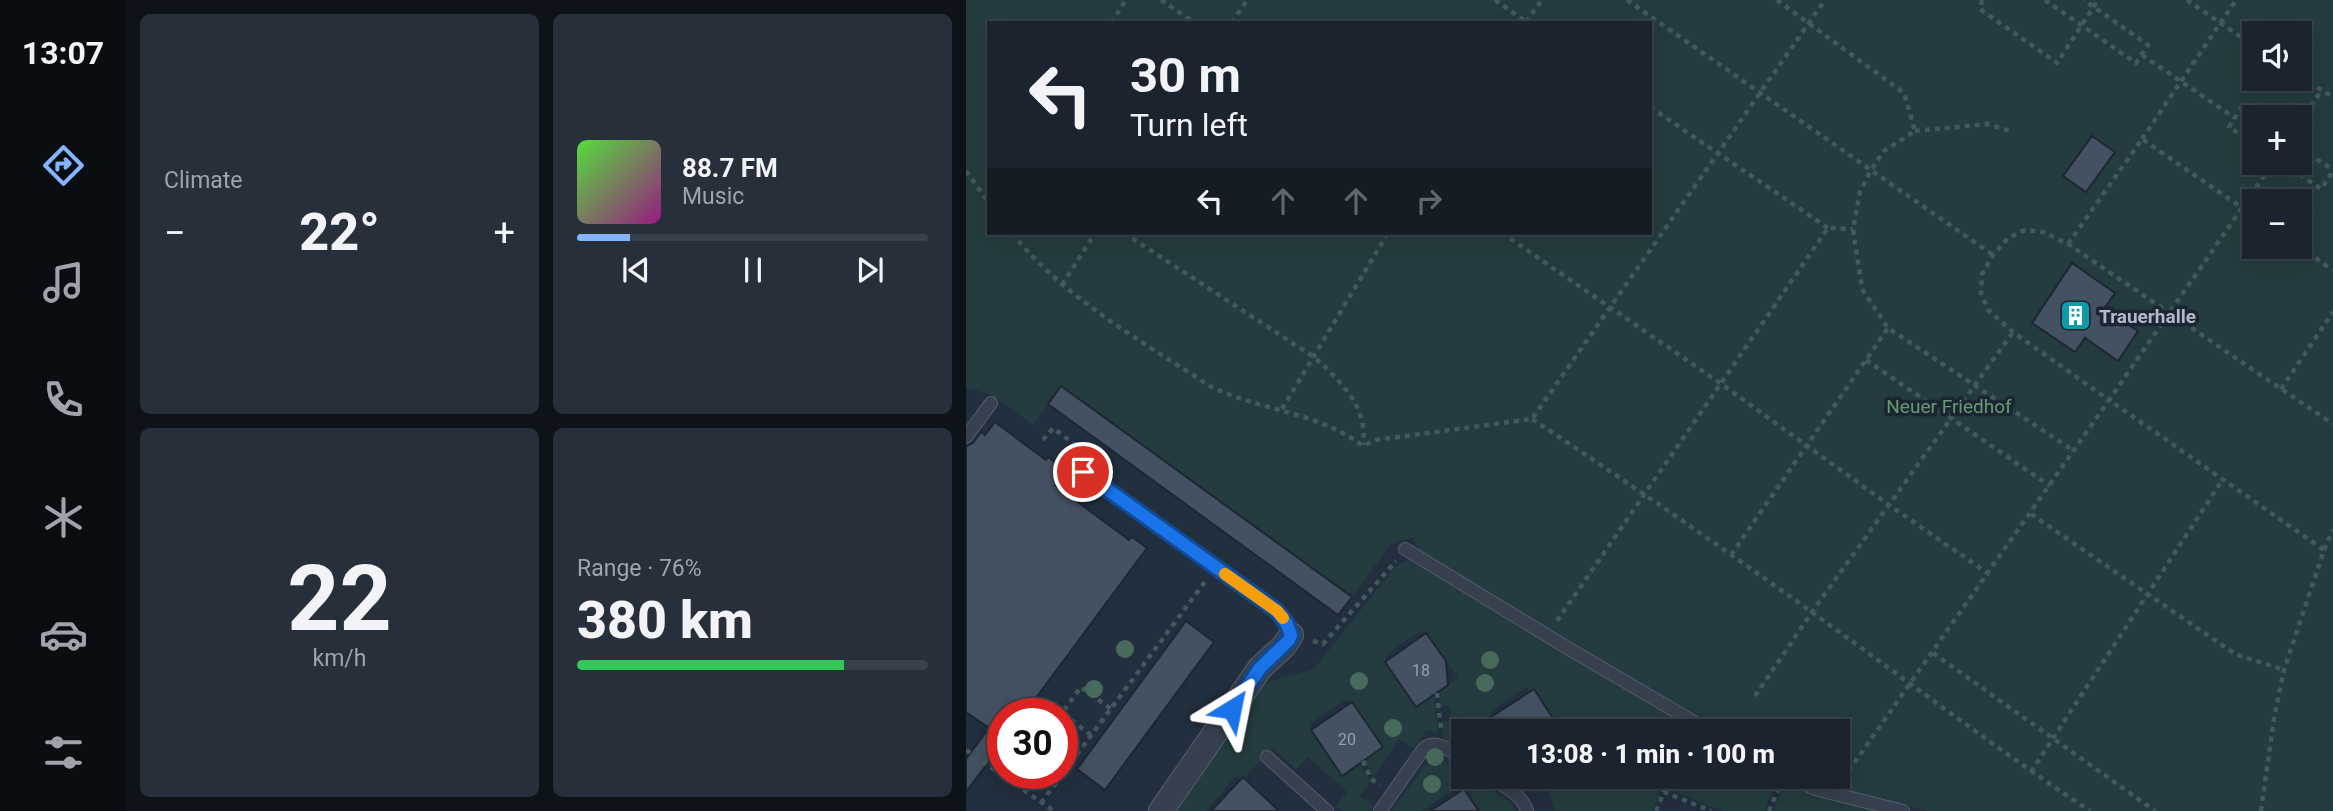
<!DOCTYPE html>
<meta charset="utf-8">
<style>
:root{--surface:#1a232e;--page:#272f3a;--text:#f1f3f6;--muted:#9fa4aa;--line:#38404a;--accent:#84b5fc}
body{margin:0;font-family:Roboto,sans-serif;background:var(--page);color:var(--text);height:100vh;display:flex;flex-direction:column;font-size:26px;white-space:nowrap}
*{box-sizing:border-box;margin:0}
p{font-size:23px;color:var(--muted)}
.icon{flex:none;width:38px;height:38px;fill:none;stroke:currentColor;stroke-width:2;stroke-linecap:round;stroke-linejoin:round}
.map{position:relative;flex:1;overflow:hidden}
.side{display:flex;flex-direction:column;gap:14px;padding:14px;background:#0e1319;width:840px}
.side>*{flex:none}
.banner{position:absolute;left:21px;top:21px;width:665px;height:214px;border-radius:0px;box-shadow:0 7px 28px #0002,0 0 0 2px var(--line);background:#1a232e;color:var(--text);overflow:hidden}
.fabs{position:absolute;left:1276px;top:21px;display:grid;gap:14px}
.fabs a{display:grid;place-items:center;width:70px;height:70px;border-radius:0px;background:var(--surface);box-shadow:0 7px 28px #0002,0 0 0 2px var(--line);font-size:35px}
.speed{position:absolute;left:21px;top:698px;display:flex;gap:14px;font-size:35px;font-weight:700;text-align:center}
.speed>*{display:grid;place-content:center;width:91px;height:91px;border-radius:50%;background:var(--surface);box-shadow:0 7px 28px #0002,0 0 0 2px var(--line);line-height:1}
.speed .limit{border:10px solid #d22;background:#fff;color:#111}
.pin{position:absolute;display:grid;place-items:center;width:60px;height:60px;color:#fff;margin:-30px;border:4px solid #fff;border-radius:50%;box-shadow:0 2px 7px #0007}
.me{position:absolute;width:77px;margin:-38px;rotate:35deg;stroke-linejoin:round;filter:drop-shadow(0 0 5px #0008)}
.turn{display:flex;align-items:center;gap:24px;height:147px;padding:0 28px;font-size:32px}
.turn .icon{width:91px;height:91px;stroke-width:2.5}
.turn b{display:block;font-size:49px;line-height:60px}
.lanes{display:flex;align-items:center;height:66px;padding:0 28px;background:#0003;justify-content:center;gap:35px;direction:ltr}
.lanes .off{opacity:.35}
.big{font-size:52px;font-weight:800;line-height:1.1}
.side .card{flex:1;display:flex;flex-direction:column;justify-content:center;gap:10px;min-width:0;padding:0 24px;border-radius:10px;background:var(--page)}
.side .dial{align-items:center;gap:0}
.dial b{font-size:91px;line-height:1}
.song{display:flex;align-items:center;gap:21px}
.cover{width:84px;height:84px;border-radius:10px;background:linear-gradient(135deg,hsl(110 70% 55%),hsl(310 70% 35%))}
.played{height:7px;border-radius:4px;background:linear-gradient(90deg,var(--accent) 15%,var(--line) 15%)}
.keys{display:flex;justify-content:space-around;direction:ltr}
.heat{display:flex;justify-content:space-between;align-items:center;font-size:38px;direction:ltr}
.charge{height:10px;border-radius:5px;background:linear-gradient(90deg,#34c759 76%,var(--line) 0)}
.side .tiles{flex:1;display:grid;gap:14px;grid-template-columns:repeat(2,1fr)}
.trip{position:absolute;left:485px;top:719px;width:399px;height:70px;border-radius:0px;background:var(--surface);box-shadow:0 7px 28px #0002,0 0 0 2px var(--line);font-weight:800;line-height:70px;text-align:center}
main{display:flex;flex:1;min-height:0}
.dock{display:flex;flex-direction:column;width:126px;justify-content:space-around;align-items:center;background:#0a0e12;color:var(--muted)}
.dock .icon{width:49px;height:49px}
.dock .current{color:var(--accent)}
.dock b{font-size:32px;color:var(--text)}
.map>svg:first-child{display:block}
.green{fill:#243c3f;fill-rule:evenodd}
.building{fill:#435162;stroke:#1d2734;stroke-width:2}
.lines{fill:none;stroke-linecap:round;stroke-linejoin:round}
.service-casing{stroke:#545e6b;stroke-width:14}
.minor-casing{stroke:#545e6b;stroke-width:26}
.path{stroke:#42595c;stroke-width:4.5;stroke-dasharray:5 5;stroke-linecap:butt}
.service{stroke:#36404e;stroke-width:12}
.minor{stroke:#36404e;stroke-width:24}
.tree{fill:#486a5b}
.route-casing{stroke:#114b97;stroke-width:18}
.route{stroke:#1a73e8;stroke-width:12}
.slow{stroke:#f59e0b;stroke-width:12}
.labels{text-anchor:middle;stroke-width:7;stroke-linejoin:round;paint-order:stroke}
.number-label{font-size:16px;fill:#96a0af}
.poi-label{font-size:19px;font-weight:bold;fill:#b2bbc9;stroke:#1c2532;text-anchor:start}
.park-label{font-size:19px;fill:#689b73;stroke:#1c2532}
</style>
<main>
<nav class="dock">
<b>13:07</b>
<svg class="icon current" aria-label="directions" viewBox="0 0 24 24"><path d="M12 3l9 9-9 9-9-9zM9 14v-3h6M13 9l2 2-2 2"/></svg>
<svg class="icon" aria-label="music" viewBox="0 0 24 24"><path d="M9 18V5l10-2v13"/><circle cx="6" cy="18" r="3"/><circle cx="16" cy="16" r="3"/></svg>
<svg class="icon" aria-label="phone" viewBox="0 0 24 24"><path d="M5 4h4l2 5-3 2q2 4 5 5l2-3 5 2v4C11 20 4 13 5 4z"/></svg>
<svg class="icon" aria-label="climate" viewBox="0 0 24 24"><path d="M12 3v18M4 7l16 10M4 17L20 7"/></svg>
<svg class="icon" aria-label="car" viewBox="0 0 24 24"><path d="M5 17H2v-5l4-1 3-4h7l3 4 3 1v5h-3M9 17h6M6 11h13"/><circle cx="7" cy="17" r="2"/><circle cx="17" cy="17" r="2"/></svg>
<svg class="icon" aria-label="filters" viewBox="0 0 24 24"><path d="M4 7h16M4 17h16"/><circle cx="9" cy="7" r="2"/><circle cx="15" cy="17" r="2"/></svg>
</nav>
<section class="side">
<div class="tiles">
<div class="card"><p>Climate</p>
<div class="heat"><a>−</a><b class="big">22°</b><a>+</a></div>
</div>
<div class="card">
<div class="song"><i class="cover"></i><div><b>88.7 FM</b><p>Music</p></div></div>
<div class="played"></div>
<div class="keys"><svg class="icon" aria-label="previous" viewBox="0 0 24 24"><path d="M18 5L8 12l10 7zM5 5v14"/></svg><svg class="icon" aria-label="pause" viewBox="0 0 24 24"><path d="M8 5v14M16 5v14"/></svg><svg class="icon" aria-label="next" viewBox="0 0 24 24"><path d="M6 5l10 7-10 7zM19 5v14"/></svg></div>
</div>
<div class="card dial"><b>22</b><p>km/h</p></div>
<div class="card"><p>Range · 76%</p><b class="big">380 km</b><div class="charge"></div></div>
</div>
</section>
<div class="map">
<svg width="1367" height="811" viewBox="0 0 1367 811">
<rect width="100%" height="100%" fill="#222f3e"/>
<path class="green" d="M 0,0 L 1367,0 L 1367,811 L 962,811 L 849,782 L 839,777 L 872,777 L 872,732 L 759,731 L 603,643 L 453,550 L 447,537 L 425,544 L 386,597 L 96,386 L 67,425 L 28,396 L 0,387 ZM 23,23 L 684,23 L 684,233 L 23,233 ZM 1288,33 L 1334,33 L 1334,79 L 1288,79 ZM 1288,117 L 1334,117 L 1334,163 L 1288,163 ZM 1288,201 L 1334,201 L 1334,247 L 1288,247 Z
M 439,561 L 444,561 L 734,731 L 596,731 L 568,689 L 565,691 L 560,687 L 525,711 L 525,718 L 534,731 L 497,732 L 497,751 L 477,738 L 476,722 L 485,721 L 484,706 L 475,706 L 474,691 L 492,678 L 460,633 L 454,631 L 421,654 L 419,662 L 450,707 L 468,695 L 472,731 L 471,734 L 465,730 L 460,731 L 448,748 L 433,739 L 407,777 L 399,760 L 417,747 L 386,702 L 379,700 L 345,723 L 345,731 L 376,776 L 394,764 L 404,781 L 394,796 L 408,806 L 403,811 L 376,811 L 370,806 L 381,792 L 342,757 L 330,769 L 306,748 L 278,778 L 275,780 L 270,776 L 240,811 L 206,811 L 292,685 L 348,669 L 428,568 Z
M 470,756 L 497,773 L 497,777 L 504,777 L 544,802 L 550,811 L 513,811 L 498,789 L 492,786 L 456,811 L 426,811 L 465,757 Z
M 567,777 L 813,777 L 798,811 L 756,811 L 697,787 L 686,811 L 589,811 L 580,785 L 562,792 L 559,789 Z
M 820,781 L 917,811 L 807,811 Z"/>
<path class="building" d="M 1126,136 L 1149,152 L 1120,192 L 1097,176 Z
M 1106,263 L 1149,293 L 1138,309 L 1172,331 L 1152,361 L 1119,338 L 1109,352 L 1066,323 Z
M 95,386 L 386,597 L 372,615 L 82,404 Z
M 29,422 L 80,460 L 82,457 L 100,470 L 89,485 L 163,540 L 166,537 L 181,548 L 58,714 L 37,714 L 37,743 L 0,792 L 0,759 L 23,728 L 0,712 L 0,446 L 7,443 L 15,432 L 19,435 Z
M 220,621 L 248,642 L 139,790 L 111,769 Z
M 460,633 L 480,661 L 482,685 L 450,707 L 419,662 Z
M 568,689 L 596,732 L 534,732 L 525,717 Z
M 386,702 L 417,747 L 376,776 L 345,730 Z
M 277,777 L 313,811 L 245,811 Z
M 498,789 L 513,811 L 464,811 Z"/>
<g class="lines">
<defs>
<path id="service" d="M 0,437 L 25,403
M 117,472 L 311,611 L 321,624 L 325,635
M 439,549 L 600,647 L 745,732
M 301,757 L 361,811
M 523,777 C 537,786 556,794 561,811
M 824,777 L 849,789 L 937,811
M 414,811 L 458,748 C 472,738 485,752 497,760"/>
<path id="minor" d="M 195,811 L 294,668 L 318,646 L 325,635"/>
</defs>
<use href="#service" class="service-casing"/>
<use href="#minor" class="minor-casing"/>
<path class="path" d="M 195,0 L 229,23
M 529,0 L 562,23
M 661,0 L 1027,255
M 811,0 L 938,93 L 949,131 L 918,151 L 905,170 L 894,192 L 887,229 L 896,289 L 922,328 L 1108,451
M 1016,0 L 1014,9 L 1091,63 L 1132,0
M 1079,0 L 1170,63 L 1182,45 L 1118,0
M 1221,0 L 1288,46
M 560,22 L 576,0
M 145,23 L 160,0
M 266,23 L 281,0
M 1176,55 L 1269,118
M 1334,77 L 1367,97
M 684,107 L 862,228
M 1334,123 L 1355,91
M 949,131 L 1022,124 L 1044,131
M 1176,139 L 1270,0
M 1288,144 L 1263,127 L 1275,108 L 1289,117
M 1334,148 L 1367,170
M 1317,163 L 1355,189 L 1367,171
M 0,171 L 23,203
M 46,233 C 99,299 174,340 244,386 C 293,411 351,411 397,446 L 410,440 L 566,419 L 859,0
M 158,233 L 348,357 C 374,381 402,406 397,445
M 536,233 L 754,383 L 923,505 L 1023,574
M 1102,244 L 1176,139 L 1288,216
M 1333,247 L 1367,270
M 96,285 L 129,233
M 900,360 L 1084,486
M 1315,389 L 1367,312
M 316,409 L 422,233
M 566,419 C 661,482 754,546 847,613 C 939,679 1029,748 1124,811
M 77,440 L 87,428 L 112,447 L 114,458
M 1065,514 L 1269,654 L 1318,670
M 1358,550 L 1367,530
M 765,555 L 922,328
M 591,621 L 862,228 L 887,229
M 347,641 L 357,644 L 430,561
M 967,653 L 1189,811
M 471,693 L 475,729
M 789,696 L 846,612 L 1047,332
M 125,735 L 96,713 L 115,687 L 145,709
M 0,750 L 88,811
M 397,761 L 405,779 L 414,785
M 1065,772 L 1257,479
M 877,779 L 1143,400 L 1047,332 L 1022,310 L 1015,293 L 1016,274 L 1027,255 L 1042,238 L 1059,230 L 1077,232 L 1102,244 L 1367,424
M 75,803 L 241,579
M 690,811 L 698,792 L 745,811
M 803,811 L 812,790
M 1295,811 L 1308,718 L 1318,670 L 1358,550 L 1143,400 L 1307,163"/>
<use href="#service" class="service"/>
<use href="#minor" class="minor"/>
</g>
<g class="tree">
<circle cx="159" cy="649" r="9"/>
<circle cx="524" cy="660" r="9"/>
<circle cx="393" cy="681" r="9"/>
<circle cx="519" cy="683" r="9"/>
<circle cx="128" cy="689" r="9"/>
<circle cx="427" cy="728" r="9"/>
<circle cx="469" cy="757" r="9"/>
<circle cx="466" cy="784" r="9"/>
</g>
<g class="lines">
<defs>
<path id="route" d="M 117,472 L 311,611 L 321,624 L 325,635 L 323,640 L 294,668 L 266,709"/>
</defs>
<use href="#route" class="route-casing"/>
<use href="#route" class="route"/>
<path class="slow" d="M 259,574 L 311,611 L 317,618"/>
</g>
<defs>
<symbol id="building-square" viewBox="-11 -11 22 22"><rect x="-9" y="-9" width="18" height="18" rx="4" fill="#0f9aa8" stroke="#1c2532"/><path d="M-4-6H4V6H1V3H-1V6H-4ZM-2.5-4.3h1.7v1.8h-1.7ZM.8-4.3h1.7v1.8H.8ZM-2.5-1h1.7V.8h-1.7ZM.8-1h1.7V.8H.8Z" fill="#fff"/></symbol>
</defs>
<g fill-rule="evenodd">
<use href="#building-square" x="1092" y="298" width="35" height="35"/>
</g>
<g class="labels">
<g class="number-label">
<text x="455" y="676">18</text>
<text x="381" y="745">20</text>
</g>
<g class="poi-label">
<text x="1133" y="323">Trauerhalle</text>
</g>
<g class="park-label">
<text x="983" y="413">Neuer Friedhof</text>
</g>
</g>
</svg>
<div class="fabs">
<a><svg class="icon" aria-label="sound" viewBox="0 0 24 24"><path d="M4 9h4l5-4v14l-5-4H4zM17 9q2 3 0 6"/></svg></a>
<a>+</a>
<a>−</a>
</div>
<div class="speed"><div class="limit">30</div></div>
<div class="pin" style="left:117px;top:472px;background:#d93025"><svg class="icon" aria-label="arrive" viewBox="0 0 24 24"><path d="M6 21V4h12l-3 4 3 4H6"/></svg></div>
<svg class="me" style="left:266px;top:709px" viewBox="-20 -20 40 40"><path d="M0-17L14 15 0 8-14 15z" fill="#1a73e8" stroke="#fff" stroke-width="4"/></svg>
<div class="trip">13:08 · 1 min · 100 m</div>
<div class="banner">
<div class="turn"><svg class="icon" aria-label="left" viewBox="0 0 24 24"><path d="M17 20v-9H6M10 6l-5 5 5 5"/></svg><div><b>30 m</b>Turn left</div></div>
<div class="lanes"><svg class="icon" aria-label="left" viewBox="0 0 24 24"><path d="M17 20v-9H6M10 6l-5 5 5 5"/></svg><svg class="icon off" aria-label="ahead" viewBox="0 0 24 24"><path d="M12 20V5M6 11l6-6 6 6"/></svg><svg class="icon off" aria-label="ahead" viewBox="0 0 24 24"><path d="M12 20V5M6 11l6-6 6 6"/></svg><svg class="icon off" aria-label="right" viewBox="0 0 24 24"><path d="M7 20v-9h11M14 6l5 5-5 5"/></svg></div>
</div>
</div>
</main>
